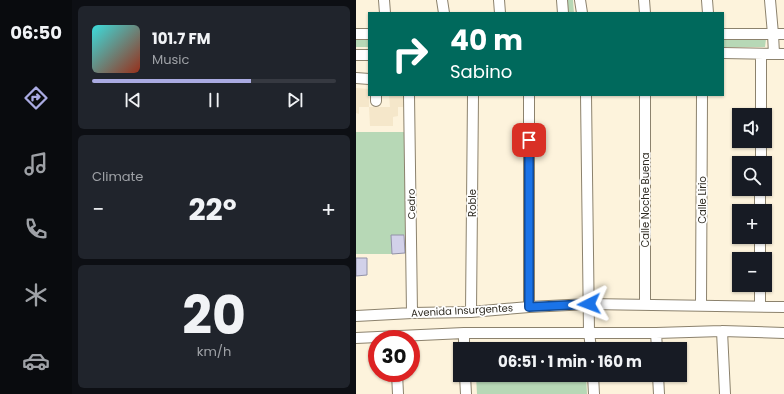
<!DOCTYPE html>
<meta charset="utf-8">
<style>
:root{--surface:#171b24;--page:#20242c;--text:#f1f3f6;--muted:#9ea1a6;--line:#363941;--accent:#aaabe2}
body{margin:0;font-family:Poppins,sans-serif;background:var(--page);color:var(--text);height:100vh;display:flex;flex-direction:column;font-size:15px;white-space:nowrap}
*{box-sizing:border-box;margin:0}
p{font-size:13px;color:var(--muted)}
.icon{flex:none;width:22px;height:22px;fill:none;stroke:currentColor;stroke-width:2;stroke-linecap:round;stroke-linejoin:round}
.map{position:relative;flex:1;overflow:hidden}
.panel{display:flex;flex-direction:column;gap:6px;padding:6px;background:#0d0f14;width:284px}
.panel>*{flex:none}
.banner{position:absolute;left:12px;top:12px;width:356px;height:84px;border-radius:0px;box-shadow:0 1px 3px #0004;background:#00695c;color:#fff;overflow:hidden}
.buttons{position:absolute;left:376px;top:108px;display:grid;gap:8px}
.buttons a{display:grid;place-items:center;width:40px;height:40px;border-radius:0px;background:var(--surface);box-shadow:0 1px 3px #0004;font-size:20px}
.speed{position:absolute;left:12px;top:330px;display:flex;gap:8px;font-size:20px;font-weight:700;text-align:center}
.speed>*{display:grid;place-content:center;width:52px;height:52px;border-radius:50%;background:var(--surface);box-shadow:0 1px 3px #0004;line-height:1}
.speed .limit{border:6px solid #d22;background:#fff;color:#111}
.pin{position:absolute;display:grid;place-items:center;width:34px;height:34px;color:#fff;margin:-17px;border-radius:8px;box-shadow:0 2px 6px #0006}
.me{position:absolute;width:44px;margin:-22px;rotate:267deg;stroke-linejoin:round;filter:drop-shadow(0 0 3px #0008)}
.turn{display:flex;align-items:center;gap:14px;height:84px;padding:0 16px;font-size:18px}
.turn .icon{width:52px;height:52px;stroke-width:2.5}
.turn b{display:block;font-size:28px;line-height:34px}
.big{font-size:30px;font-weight:700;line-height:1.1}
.panel .card{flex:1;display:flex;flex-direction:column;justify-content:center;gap:6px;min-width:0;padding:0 14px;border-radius:6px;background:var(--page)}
.panel .dial{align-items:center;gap:0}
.dial b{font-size:52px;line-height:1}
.song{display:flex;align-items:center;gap:12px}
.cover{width:48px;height:48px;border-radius:6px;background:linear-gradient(135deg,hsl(180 70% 55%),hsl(10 70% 35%))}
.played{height:4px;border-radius:2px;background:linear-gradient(90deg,var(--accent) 65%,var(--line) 65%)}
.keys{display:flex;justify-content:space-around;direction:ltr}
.heat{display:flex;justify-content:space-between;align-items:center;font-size:22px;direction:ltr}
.trip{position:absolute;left:97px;top:342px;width:234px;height:40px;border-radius:0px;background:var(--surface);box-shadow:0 1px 3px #0004;font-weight:700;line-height:40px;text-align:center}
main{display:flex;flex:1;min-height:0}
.tabs{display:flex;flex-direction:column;width:72px;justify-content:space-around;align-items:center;background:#090b0e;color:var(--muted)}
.tabs .icon{width:28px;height:28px}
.tabs .active{color:var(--accent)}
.tabs b{font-size:18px;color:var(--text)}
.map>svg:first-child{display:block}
.built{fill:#f5e7ca}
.green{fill:#b7d8b6}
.building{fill:#d2d1e9;stroke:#9292a8}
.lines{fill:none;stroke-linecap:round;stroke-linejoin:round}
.minor-casing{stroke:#8c826d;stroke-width:12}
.minor{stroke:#fff;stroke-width:10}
.route-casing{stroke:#114b97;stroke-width:10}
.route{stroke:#1a73e8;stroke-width:7}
.labels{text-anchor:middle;stroke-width:3.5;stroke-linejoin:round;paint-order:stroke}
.street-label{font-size:10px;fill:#302c23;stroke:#fff}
</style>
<main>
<nav class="tabs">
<b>06:50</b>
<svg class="icon active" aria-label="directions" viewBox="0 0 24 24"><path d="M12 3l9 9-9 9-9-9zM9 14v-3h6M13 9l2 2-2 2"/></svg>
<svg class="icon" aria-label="music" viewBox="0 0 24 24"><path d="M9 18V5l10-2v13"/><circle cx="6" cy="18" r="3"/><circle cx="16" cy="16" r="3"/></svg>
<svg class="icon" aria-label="phone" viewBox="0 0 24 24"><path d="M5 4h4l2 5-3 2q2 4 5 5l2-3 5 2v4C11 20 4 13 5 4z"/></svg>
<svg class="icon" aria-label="climate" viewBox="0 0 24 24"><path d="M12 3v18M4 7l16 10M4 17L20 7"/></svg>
<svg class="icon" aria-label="car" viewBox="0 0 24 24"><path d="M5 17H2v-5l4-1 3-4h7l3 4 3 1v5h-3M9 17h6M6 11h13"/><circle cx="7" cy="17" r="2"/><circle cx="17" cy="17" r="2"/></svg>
</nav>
<section class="panel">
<div class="card">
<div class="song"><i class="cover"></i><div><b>101.7 FM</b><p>Music</p></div></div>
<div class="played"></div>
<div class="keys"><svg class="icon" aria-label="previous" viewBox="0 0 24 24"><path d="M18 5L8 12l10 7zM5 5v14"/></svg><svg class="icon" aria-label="pause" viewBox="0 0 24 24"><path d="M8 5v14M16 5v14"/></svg><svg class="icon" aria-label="next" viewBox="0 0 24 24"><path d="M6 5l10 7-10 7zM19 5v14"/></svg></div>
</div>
<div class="card"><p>Climate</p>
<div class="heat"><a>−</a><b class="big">22°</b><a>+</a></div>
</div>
<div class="card dial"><b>20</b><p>km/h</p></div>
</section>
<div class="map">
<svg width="428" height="394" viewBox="0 0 428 394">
<rect width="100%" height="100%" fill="#fdf3dc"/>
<path class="built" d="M 0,88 L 13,89 L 13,107 L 34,107 L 33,95 L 51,95 L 51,107 L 42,107 L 42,116 L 37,117 L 37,126 L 14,126 L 13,107 L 3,107 L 3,114 L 0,113 Z"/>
<path class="green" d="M 208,0 L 217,0 L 218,13 L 209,13 Z
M 367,39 L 410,39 L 409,47 L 367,47 Z
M 0,40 L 13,40 L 13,47 L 0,47 Z
M 0,132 L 51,132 L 52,235 L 35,235 L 36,254 L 0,254 Z
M 118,343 L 229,343 L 229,349 L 119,349 Z
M 120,375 L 230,375 L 231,394 L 121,394 Z"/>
<path class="building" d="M 35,235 L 48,235 L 49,253 L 36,254 Z
M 0,258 L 11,258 L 11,275 L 0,276 Z"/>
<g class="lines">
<defs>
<path id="minor" d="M 28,0 L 29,13
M 86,0 L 88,13
M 143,0 L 144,13
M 206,0 L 207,13
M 224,0 L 226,13
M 288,0 L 289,13
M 351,0 L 352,13
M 414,0 L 417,34 L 418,54
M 0,34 L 13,34
M 367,34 L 428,34
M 367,53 L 428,54
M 0,55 L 13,55
M 0,78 L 13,79
M 20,95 L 20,101
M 53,95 L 56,313
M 230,95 L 233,332 L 235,349
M 405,115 L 405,54
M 405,163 L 405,141
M 404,211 L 404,189
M 404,259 L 404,237
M 289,304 L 289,95
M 345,305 L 346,95
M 404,306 L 404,285
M 173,307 L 173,95
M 115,312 L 117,95
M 0,316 L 56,313 L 115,312 L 173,307 L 233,304 L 428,307
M 366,331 L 369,394
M 108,333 L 108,349
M 300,333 L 301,349
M 0,338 L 108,333 L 300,333 L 366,331 L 428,333
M 41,373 L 42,394
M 109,375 L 110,394
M 237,375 L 238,394
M 302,375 L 303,394"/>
</defs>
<use href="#minor" class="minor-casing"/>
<use href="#minor" class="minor"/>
</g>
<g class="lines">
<defs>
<path id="route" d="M 173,140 L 173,307 L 233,304"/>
</defs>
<use href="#route" class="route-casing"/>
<use href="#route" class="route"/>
</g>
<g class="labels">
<g class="street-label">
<text transform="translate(289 200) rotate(-90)" y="4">Calle Noche Buena</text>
<text transform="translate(346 200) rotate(-90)" y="4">Calle Lirio</text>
<text transform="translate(116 203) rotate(-90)" y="4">Roble</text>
<text transform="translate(55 204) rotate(-91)" y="4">Cedro</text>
<text transform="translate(106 310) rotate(-3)" y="4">Avenida Insurgentes</text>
</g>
</g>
</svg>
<div class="buttons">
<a><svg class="icon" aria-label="sound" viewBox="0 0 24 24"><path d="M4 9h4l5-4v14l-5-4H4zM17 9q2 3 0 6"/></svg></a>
<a><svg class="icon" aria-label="search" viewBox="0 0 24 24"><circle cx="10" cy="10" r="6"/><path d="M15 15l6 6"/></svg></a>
<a>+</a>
<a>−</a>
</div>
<div class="speed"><div class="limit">30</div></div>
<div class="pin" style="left:173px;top:140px;background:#d93025"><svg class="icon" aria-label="arrive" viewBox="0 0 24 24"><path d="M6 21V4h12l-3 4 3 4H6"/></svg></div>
<svg class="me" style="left:233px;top:304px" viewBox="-20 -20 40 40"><path d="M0-17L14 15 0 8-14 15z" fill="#1a73e8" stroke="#fff" stroke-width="4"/></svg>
<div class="trip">06:51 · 1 min · 160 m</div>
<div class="banner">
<div class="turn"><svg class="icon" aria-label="right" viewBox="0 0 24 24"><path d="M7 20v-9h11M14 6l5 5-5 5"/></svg><div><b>40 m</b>Sabino</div></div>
</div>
</div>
</main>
